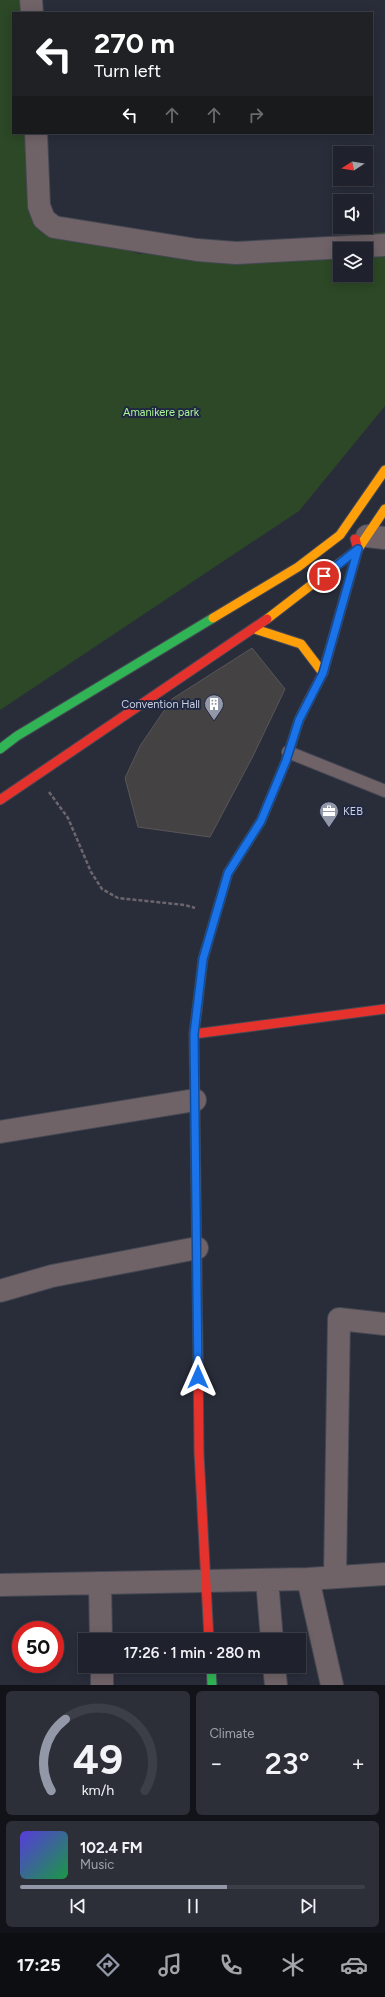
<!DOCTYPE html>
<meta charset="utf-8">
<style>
:root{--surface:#1f222c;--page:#2c2f38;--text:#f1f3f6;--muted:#a1a4a9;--line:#3c3f48;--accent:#9298a7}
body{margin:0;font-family:Figtree,sans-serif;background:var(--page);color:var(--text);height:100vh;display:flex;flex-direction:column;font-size:15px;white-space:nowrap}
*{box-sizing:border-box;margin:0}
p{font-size:13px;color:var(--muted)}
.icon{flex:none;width:22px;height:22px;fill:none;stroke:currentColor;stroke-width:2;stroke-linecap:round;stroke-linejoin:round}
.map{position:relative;height:1685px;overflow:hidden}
.sheet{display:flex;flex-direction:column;gap:6px;padding:6px;background:#111318;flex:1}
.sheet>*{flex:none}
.top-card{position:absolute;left:12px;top:12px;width:361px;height:122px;border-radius:0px;box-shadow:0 2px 10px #0003,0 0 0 1px var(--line);background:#202124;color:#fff;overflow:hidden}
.needle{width:26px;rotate:258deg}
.controls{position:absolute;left:333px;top:146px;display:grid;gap:8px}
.controls a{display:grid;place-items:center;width:40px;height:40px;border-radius:0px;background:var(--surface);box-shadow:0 2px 10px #0003,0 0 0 1px var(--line);font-size:20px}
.speed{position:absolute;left:12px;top:1621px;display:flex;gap:8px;font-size:20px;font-weight:700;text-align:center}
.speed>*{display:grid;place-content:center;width:52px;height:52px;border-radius:50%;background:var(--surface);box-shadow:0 2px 10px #0003,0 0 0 1px var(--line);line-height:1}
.speed .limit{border:6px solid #d22;background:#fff;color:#111}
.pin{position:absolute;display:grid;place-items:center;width:34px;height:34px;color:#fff;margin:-17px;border:2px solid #fff;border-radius:50%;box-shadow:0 1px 4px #0007}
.me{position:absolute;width:44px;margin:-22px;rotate:0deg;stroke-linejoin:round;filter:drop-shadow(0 0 3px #0008)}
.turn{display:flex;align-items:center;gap:14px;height:84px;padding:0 16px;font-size:18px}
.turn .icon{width:52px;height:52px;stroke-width:2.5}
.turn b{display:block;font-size:28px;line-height:34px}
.lanes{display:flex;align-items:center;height:38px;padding:0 16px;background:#0003;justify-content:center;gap:20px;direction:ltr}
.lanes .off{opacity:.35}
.big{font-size:30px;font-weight:600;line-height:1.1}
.sheet .tile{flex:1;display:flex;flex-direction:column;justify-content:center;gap:6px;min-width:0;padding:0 14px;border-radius:6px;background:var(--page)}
.sheet .dial{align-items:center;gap:0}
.dial svg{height:104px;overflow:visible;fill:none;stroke:var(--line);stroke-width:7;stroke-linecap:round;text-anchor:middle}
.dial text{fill:var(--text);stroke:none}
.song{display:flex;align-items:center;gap:12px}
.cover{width:48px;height:48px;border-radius:6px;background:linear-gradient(135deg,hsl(250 70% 55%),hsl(140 70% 35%))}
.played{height:4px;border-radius:2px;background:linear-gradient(90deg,var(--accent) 60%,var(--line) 60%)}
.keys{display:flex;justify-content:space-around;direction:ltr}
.heat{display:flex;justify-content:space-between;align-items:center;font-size:22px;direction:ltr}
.sheet .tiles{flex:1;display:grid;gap:6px;grid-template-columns:1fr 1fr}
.tile:last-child{grid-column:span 2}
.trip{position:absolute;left:78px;top:1633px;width:228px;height:40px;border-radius:0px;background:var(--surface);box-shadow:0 2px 10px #0003,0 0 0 1px var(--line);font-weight:600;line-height:40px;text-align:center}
.menu{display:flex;height:64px;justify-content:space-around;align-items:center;background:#0c0e12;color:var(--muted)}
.menu .icon{width:28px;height:28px}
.menu .on{color:var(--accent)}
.menu b{font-size:18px;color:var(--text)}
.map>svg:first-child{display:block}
.green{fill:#2c4826;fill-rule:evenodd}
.building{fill:#444243;stroke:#595657}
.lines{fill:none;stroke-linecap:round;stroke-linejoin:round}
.lane-casing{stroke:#454853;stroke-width:14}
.street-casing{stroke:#454853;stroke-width:24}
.fast-casing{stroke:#454853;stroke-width:11}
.slow-casing{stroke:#454853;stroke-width:11}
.jam-casing{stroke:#454853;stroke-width:11}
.path{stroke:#6d656c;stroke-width:2.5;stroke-dasharray:4 2;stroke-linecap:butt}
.lane{stroke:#706368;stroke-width:12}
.street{stroke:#706368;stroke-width:22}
.fast{stroke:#30b455;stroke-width:9}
.slow{stroke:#ff9f0a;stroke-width:9}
.jam{stroke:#e5322d;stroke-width:9}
.route-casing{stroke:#114b97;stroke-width:10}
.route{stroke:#1a73e8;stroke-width:7}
.labels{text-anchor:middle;stroke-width:4;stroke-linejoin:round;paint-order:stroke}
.park-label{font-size:11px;fill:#abf596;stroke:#212942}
.poi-label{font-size:11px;fill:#cbd1e2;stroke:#212942;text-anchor:end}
</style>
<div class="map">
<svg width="385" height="1685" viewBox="0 0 385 1685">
<rect width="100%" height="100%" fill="#292d3a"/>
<path class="green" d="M 0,0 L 35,0 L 35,13 L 13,13 L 13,133 L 39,133 L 42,222 L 139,254 L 385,232 L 385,406 L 299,511 L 0,710 ZM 340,249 L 366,249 L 366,275 L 340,275 Z"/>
<path class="building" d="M 252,648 L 285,689 L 253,756 L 210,837 L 138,827 L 125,778 L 140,746 L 172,699 Z"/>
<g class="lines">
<defs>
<path id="lane" d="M 288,752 L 385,791"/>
<path id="street" d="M 31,0 L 32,13
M 36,133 L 39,206 L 44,219 L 54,227 L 197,250 L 236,253 L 385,245
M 367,536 L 385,538
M 0,1132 L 195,1100
M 0,1291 L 52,1276 L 197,1248
M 335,1577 L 339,1319 L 385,1324
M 308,1579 L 332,1685
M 267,1580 L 272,1640
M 100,1583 L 101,1640
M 0,1585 L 308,1579 L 385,1574
M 274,1666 L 276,1685
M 102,1685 L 102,1666"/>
<path id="fast" d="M 0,749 L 17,736 L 213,618
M 197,1010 L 203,959 L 228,873 L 261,821 L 286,761 L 299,720 L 309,700
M 211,1666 L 212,1685"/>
<path id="slow" d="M 213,618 L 298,567 L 340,535 L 385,470
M 267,619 L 358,549 L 385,509
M 255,629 L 301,644 L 323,673
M 197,1010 L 194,1034 L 198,1357"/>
<path id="jam" d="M 309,700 L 323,673 L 358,549 L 355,539
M 0,800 L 267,619
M 194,1034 L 385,1009
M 198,1357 L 199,1453 L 209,1640"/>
</defs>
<use href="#lane" class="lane-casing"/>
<use href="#street" class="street-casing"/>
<use href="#fast" class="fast-casing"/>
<use href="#slow" class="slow-casing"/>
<use href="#jam" class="jam-casing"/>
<path class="path" d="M 49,792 L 68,818 L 91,872 L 102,889 L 118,898 L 185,905 L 195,908"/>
<use href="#lane" class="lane"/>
<use href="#street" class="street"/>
<use href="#fast" class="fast"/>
<use href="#slow" class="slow"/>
<use href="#jam" class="jam"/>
</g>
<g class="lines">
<defs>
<path id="route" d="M 198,1377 L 194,1034 L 203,959 L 228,873 L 261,821 L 286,761 L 299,720 L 323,673 L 358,549 L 324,576"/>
</defs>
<use href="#route" class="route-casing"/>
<use href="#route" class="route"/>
</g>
<defs>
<symbol id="building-pin" viewBox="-11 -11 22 30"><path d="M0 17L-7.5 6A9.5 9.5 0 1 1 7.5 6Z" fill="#9298a7" stroke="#212942"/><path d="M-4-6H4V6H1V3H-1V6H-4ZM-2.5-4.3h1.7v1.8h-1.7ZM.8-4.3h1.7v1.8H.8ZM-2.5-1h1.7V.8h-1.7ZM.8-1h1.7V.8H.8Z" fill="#fff"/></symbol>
<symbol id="office-pin" viewBox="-11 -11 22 30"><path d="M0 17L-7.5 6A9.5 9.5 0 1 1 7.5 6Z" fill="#9298a7" stroke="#212942"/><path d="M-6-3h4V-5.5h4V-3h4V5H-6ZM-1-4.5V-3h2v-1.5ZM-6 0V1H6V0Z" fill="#fff"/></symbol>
</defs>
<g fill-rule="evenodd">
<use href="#building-pin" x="203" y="693" width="22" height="30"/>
<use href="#office-pin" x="318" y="800" width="22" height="30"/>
</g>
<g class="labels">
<g class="park-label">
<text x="161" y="416">Amanikere park</text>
</g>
<g class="poi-label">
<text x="200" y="708">Convention Hall</text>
<text x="343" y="815" text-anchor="start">KEB</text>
</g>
</g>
</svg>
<div class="controls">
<a><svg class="needle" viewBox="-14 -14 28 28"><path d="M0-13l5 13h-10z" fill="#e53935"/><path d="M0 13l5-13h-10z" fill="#a1a4a9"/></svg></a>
<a><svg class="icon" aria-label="sound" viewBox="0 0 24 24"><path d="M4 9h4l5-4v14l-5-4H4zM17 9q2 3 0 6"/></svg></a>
<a><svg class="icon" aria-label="layers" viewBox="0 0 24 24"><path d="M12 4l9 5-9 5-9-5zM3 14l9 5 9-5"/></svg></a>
</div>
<div class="speed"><div class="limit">50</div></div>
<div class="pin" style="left:324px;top:576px;background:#d93025"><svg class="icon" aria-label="arrive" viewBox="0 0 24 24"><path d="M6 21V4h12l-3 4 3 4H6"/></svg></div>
<svg class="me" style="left:198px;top:1377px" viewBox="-20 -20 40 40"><path d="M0-17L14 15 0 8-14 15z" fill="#1a73e8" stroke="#fff" stroke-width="4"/></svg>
<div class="trip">17:26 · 1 min · 280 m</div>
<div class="top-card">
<div class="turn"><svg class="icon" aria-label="left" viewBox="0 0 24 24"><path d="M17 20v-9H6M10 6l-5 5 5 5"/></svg><div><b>270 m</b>Turn left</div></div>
<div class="lanes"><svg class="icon" aria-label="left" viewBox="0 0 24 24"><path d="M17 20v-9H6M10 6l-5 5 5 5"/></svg><svg class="icon off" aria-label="ahead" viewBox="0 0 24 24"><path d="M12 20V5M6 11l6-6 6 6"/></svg><svg class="icon off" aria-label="ahead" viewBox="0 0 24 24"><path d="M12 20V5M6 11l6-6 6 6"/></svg><svg class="icon off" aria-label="right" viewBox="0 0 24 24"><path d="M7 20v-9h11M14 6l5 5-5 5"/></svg></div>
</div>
</div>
<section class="sheet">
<div class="tiles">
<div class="tile dial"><svg viewBox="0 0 100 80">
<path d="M14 69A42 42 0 1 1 86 69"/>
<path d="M14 69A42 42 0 0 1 25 14" stroke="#9298a7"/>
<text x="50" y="56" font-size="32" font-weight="700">49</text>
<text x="50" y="72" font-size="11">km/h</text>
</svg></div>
<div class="tile"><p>Climate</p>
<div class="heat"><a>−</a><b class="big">23°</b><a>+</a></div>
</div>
<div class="tile">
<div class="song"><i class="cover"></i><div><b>102.4 FM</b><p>Music</p></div></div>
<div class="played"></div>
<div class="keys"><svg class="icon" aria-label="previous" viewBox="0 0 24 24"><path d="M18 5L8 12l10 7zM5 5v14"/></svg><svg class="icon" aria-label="pause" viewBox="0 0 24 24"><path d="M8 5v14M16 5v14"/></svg><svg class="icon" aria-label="next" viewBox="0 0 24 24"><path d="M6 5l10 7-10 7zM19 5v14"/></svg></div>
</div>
</div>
</section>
<nav class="menu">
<b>17:25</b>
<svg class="icon on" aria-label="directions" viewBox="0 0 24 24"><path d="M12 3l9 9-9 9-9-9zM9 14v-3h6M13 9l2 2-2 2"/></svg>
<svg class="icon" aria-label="music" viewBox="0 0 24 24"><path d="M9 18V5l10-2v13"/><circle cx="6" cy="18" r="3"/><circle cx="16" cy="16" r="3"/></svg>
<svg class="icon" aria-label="phone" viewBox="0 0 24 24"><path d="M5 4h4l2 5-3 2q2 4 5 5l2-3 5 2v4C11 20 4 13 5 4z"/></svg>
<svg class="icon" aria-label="climate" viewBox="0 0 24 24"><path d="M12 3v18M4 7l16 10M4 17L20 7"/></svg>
<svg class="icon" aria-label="car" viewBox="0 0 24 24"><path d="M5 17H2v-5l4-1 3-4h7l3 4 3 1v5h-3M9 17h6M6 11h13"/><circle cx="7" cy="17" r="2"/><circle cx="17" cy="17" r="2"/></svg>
</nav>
